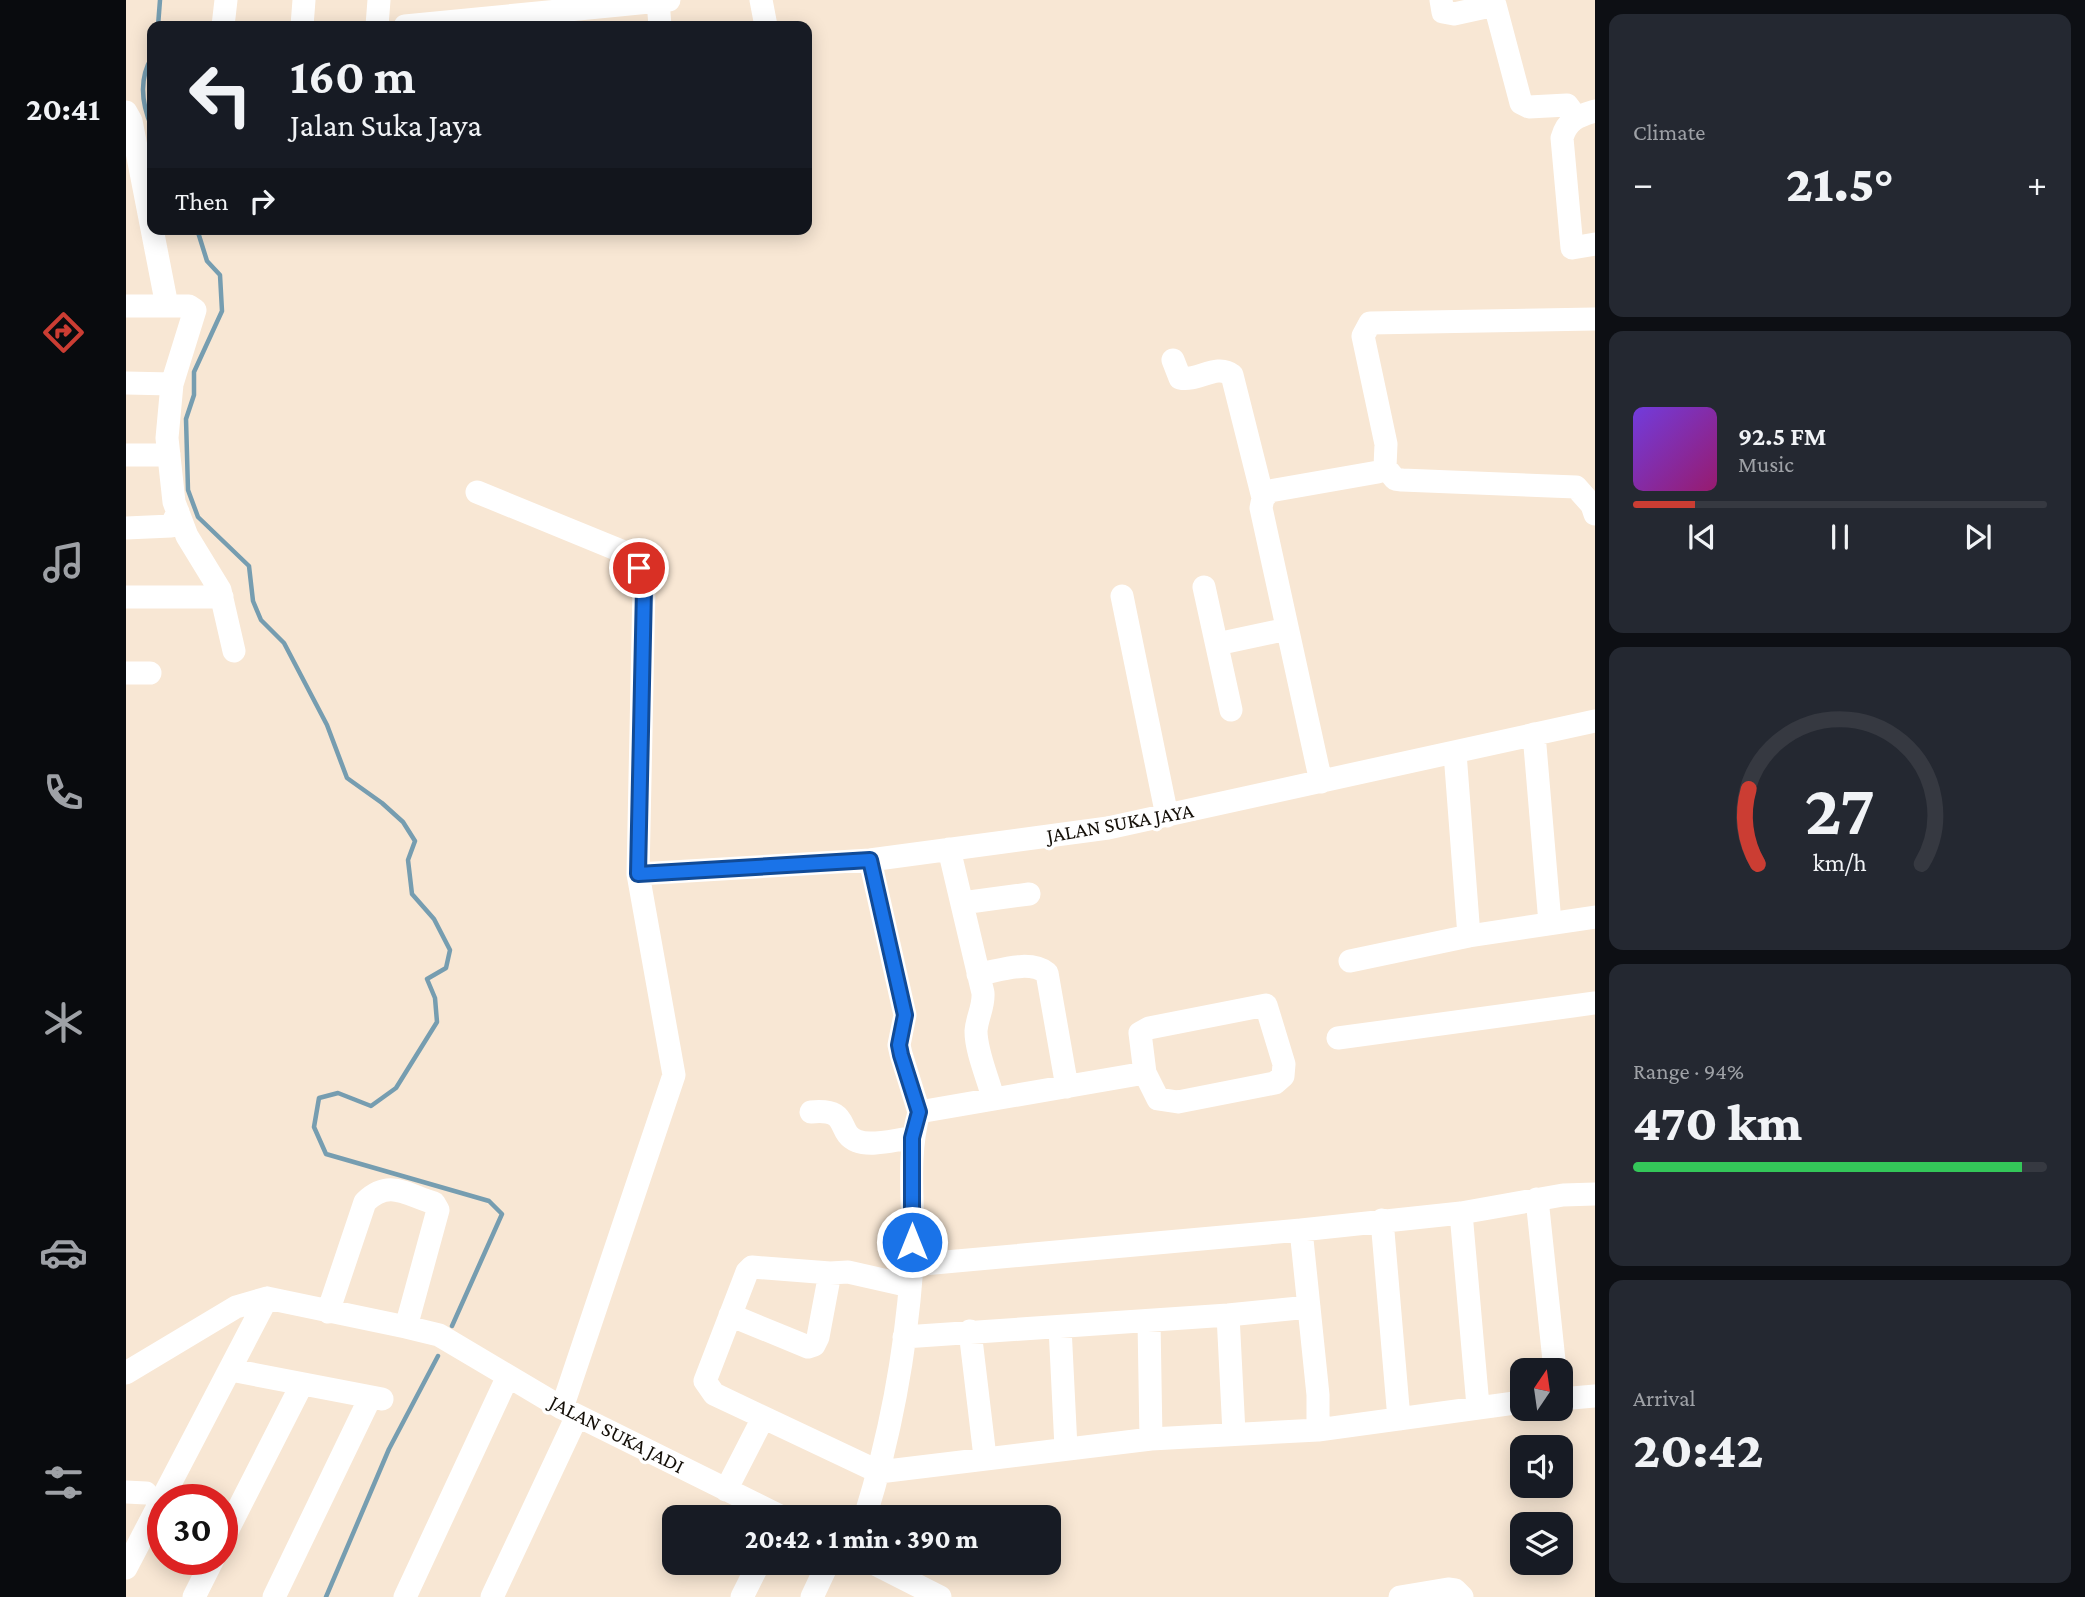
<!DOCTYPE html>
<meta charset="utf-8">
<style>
:root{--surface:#171b24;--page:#242831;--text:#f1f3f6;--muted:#9ea1a6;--line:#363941;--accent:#cb3d33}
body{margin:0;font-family:"Crimson Pro",serif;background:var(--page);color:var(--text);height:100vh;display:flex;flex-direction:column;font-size:26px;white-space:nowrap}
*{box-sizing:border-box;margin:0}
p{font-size:23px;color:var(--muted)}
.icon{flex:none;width:38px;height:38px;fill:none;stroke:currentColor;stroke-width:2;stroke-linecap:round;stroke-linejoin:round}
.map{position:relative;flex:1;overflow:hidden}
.details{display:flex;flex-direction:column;gap:14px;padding:14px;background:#0d0f14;width:490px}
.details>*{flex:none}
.hud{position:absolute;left:21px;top:21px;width:665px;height:214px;border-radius:14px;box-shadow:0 4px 18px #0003;background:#171b24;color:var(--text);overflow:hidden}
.needle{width:46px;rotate:13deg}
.buttons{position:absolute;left:1384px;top:1358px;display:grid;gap:14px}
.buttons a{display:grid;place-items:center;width:63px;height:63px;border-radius:14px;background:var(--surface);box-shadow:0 4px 18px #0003;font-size:35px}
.speed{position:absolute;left:21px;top:1484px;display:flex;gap:14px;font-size:35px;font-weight:700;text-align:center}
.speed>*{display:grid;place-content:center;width:91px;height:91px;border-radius:50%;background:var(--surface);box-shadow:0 4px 18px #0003;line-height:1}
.speed .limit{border:10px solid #d22;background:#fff;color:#111}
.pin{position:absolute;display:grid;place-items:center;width:60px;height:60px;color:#fff;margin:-30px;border:4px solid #fff;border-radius:50%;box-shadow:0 2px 7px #0007}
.me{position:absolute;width:77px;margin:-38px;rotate:0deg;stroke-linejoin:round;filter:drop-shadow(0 0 5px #0008)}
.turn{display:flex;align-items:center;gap:24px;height:147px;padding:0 28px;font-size:32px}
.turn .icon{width:91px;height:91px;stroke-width:2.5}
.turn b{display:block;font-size:49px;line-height:60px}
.then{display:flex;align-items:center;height:66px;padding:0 28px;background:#0003;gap:14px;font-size:26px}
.big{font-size:52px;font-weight:800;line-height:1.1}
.details .widget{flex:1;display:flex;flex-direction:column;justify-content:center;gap:10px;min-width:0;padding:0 24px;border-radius:14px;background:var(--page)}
.details .dial{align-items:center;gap:0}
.dial svg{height:182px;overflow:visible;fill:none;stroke:var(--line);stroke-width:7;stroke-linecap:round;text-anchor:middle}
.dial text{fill:var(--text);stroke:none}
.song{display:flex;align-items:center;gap:21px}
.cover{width:84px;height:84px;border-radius:10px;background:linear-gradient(135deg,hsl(260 70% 55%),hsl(320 70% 35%))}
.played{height:7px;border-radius:4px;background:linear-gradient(90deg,var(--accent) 15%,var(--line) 15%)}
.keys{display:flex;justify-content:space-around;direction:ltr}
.heat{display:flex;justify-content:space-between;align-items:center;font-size:38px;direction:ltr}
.charge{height:10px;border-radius:5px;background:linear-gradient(90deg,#34c759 94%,var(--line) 0)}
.trip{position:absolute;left:536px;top:1505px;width:399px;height:70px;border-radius:14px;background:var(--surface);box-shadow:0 4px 18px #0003;font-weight:800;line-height:70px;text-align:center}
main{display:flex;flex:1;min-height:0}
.dock{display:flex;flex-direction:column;width:126px;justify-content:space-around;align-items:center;background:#090b0e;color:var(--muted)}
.dock .icon{width:49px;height:49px}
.dock .on{color:var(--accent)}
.dock b{font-size:32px;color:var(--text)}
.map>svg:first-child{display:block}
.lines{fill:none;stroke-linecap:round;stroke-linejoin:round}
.stream{stroke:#769db0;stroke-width:4.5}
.minor{stroke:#fff;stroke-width:23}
.route-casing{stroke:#114b97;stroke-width:18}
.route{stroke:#1a73e8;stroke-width:12}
.labels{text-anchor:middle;stroke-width:7;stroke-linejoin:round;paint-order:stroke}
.street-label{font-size:21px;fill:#151009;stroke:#fff}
</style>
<main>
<nav class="dock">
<b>20:41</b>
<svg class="icon on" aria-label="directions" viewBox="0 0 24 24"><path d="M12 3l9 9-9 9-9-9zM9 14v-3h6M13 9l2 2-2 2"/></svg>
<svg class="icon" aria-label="music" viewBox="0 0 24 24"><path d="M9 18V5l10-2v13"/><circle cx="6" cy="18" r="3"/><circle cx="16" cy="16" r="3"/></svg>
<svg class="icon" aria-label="phone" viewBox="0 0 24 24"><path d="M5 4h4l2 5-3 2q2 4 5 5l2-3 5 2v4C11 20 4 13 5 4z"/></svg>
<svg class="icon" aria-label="climate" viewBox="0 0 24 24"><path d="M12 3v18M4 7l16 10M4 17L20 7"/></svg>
<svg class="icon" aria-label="car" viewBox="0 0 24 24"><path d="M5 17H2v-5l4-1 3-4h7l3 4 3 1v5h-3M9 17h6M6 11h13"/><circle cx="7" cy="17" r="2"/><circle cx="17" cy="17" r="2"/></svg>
<svg class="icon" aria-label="filters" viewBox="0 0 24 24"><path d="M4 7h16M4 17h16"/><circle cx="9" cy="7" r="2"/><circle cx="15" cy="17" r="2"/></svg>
</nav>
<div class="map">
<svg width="1469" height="1597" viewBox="0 0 1469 1597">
<rect width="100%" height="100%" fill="#f8e7d4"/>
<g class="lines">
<path class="stream" d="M 32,26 L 34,0
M 26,57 C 12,80 16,105 26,128
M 71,229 L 81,261 L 94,275 L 96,311 L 68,372 L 68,395 L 60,419 L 62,490 L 72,517 L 123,566 L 127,601 L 135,620 L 158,643 L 201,725 L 221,778 L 256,803 L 277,822 L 289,841 L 282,860 L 286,894 L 308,919 L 324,950 L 320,968 L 301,979 L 309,998 L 311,1022 L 270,1088 L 245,1106 L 212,1093 L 193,1098 L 188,1127 L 200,1154 L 363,1201 L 376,1214 L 326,1326
M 200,1597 L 263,1449 L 312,1356"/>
<path class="minor" d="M 635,0 L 640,26
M 1315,0 L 1317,12 L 1328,14 L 1369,5 L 1395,103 L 1403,107 L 1441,105 L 1450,117
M 532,1 L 534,26
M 493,5 L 543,0
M 97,26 L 100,0
M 176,26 L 178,0
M 251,26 L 253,0
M 279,26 L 493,5 L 494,0
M 1469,111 C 1452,116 1441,120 1436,138 L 1446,248 L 1469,244
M 0,112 L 5,121 L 41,306
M 0,306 L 63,306 L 69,310 L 46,384 L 41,438 L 48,502 L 61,536 L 94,590 L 108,651
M 1047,360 L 1054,378 C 1071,382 1091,363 1106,375 L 1137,498
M 0,383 L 46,384
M 0,455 L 43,455
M 1259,467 L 1269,479 L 1276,480 L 1450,487 L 1466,505 L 1469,514
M 351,492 L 505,555 L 513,568 L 518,588 L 512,874 L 548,1075 L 436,1408
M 0,528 L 45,526 L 52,512
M 1078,587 L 1105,710
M 996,596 L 1041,816
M 0,597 L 96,597
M 1091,644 L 1161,629
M 0,673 L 24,673
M 1408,734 L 1424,923
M 1329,753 L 1343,936
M 1195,782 L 1135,508 L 1137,498 L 1144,491 L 1252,472 L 1259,467 L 1260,444 L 1237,336 L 1244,323 L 1469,319
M 823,849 L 857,993 C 858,1007 851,1017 850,1031 C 850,1052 862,1078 867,1098
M 744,860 L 779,1015 L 773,1045 L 775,1054 L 793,1112
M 512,874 L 744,860 L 982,828 L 1469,721
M 836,903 L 903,894
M 1224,961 L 1343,936 L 1469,917
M 852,974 C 873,971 903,959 921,973 L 941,1087
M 1212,1038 L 1469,1003
M 685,1112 C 726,1108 709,1132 731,1141 C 746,1147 771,1139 786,1138
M 1411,1199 L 1429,1370
M 1335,1213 L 1352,1406
M 1256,1220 L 1273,1419
M 1175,1230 L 1192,1395 L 1192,1430 L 1396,1402
M 786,1265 L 1175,1230 L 1335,1213 L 1437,1195 L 1469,1194
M 704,1273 L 626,1267 L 621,1272 L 579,1381 L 588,1394 L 753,1472 L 1025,1439 L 1192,1430
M 202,1312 L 239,1202 C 263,1179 279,1194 308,1203 L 312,1210 L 280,1327
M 604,1315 L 682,1347 L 688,1345 L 692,1337 L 704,1273 L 722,1272 L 784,1286
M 1102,1315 L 1108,1433
M 1023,1321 L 1025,1439
M 934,1327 L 940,1448
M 844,1331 L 859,1457
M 778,1337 L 1102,1315 L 1183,1307
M 105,1370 L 256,1399
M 0,1373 L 110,1307 L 141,1298 L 280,1327 L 313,1335 L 436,1408 L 656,1517
M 1435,1399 L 1469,1396
M 600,1490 L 637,1418
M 0,1492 L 20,1493
M 739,1517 C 764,1437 780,1350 786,1266 C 790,1215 779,1162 793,1112 L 1019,1073 L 1014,1033 L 1023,1028 L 1140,1005 L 1158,1064 L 1157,1076 L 1149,1083 L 1052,1102 L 1032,1099 L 1019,1073
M 96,1541 L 176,1384
M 747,1563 L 814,1597
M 0,1568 L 141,1298
M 68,1597 L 87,1559
M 148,1597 L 244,1398
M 279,1597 L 382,1376
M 366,1597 L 451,1416
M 616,1597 L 633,1563
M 686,1597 L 702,1563
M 1274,1597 L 1322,1589 L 1329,1590 L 1336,1597"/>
</g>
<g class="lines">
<defs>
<path id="route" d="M 513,568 L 518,588 L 512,874 L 744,860 L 779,1015 L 773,1045 L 775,1055 L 793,1112 L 786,1138 L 786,1242"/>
</defs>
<use href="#route" class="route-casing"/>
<use href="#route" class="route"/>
</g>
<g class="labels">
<g class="street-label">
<text transform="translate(994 823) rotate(-10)" y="7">JALAN SUKA JAYA</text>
<text transform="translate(491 1434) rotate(27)" y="7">JALAN SUKA JADI</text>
</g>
</g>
</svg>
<div class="buttons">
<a><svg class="needle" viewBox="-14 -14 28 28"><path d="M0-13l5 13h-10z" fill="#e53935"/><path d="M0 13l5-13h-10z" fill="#9ea1a6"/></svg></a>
<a><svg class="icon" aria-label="sound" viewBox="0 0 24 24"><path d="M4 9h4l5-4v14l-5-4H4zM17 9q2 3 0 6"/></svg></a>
<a><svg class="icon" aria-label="layers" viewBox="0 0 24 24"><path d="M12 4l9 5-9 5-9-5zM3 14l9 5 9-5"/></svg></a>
</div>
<div class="speed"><div class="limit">30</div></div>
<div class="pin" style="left:513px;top:568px;background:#d93025"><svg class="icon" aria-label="arrive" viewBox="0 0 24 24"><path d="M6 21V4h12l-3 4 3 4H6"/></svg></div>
<svg class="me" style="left:786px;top:1242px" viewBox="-20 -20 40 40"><circle r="17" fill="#1a73e8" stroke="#fff" stroke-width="3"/><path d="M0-11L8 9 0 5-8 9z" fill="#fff"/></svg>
<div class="trip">20:42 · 1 min · 390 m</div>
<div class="hud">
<div class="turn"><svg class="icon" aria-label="left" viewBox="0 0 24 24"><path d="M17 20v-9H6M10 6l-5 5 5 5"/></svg><div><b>160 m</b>Jalan Suka Jaya</div></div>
<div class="then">Then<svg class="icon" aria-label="right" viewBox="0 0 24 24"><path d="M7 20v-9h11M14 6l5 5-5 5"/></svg></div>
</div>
</div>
<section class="details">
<div class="widget"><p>Climate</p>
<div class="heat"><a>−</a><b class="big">21.5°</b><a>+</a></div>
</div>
<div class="widget">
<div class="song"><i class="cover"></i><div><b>92.5 FM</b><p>Music</p></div></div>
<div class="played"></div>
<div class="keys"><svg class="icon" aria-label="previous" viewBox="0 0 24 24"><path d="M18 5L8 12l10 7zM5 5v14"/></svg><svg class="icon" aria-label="pause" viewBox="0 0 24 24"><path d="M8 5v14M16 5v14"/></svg><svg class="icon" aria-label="next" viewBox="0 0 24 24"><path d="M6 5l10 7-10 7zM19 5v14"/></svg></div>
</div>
<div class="widget dial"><svg viewBox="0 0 100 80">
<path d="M14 69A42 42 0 1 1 86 69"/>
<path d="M14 69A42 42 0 0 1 10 36" stroke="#cb3d33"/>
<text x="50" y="56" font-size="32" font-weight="700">27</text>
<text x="50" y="72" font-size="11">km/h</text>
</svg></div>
<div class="widget"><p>Range · 94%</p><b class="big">470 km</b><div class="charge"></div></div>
<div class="widget"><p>Arrival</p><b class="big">20:42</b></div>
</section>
</main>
